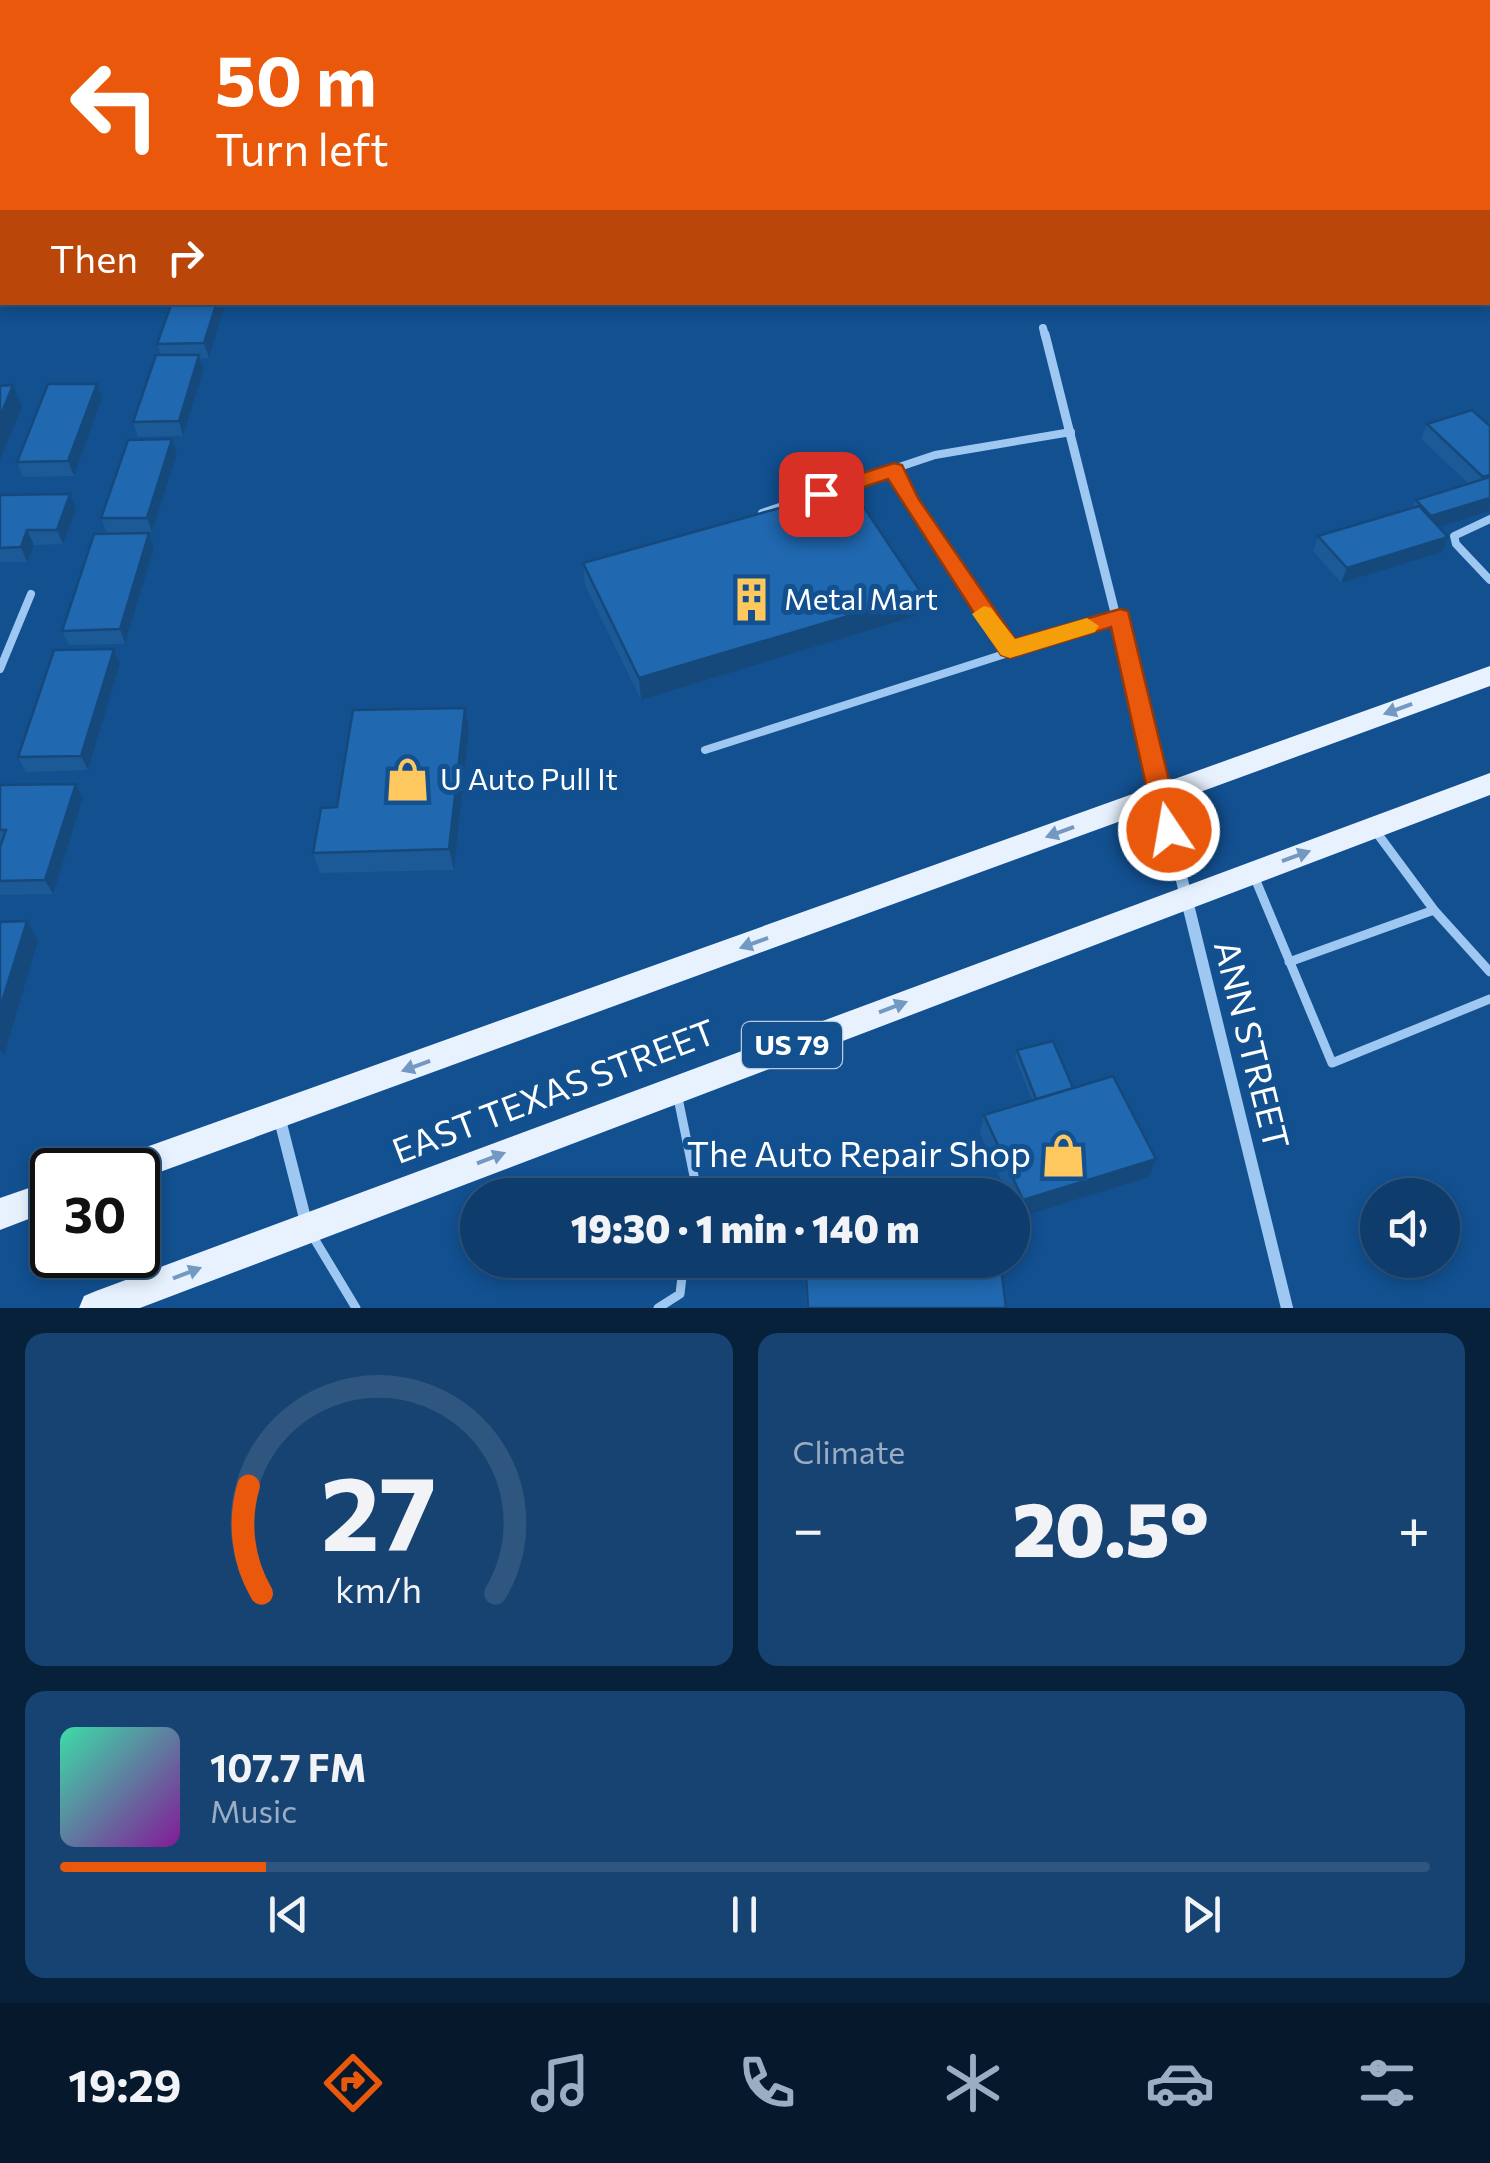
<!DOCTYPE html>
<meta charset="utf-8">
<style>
:root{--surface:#0e3c6c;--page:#174372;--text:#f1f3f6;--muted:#9badc2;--line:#2e567f;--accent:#ea580c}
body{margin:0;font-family:Commissioner,sans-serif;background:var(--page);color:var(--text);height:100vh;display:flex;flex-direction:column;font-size:38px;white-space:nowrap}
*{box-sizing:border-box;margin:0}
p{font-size:32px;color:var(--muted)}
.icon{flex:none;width:55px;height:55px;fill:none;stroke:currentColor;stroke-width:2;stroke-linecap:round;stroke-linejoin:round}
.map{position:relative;height:1308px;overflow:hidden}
.details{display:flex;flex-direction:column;gap:25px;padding:25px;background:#08213b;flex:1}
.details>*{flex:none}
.top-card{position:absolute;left:0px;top:0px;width:1490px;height:305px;box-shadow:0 5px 15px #0003,0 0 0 2px var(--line);background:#ea580c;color:#fff;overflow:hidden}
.tools{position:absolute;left:1360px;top:1178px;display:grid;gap:20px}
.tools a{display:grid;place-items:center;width:100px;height:100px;border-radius:50%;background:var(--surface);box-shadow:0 5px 15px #0003,0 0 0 2px var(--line);font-size:50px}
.speed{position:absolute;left:30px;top:1148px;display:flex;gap:20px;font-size:50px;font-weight:700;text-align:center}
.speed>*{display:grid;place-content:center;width:130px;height:130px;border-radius:50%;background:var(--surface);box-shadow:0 5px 15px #0003,0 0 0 2px var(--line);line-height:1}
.speed .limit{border:5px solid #111;border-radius:15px;background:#fff;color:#111}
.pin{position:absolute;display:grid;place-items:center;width:85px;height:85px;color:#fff;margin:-42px;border-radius:20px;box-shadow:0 5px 15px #0006}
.me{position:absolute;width:110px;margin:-55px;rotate:348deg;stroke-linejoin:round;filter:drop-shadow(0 0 8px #0008)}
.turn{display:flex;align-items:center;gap:35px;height:210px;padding:0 50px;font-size:45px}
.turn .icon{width:130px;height:130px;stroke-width:2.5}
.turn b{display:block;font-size:70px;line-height:85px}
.then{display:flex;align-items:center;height:95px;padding:0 50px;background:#0003;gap:20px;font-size:38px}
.big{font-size:75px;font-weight:800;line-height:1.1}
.details .widget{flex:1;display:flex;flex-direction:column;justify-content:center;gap:15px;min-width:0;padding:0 35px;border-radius:20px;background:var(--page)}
.details .dial{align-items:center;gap:0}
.dial svg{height:260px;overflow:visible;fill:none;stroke:var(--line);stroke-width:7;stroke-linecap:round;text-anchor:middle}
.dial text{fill:var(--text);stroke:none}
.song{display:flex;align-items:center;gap:30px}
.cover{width:120px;height:120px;border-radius:15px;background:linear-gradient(135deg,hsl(160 70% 55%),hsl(290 70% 35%))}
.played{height:10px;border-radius:5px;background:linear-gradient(90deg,var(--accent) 15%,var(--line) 15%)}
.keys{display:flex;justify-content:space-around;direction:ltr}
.heat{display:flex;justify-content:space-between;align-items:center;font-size:55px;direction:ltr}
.details .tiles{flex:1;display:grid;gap:25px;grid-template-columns:1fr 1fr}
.widget:last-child{grid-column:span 2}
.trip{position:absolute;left:460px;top:1178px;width:570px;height:100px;border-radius:50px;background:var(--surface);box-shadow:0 5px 15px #0003,0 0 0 2px var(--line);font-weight:800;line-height:100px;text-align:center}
.tab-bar{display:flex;height:160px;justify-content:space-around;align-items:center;background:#06182b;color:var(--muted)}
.tab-bar .icon{width:70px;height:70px}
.tab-bar .current{color:var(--accent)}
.tab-bar b{font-size:45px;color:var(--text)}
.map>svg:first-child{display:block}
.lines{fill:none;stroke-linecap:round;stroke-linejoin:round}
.lane-far1{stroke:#9ec8f2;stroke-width:8}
.lane{stroke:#9ec8f2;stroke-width:9}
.street-far2{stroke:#9ec8f2;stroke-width:8}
.street-far1{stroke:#9ec8f2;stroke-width:9}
.street{stroke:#9ec8f2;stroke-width:12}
.primary{fill:#e8f2ff;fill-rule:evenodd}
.wall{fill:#1c5997}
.shaded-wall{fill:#16497b}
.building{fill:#2068b0;stroke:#16497b;stroke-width:2.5}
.oneway{fill:#7299c2}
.route{fill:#ea580c;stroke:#983908;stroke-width:2.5}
.slow{fill:#f59e0b}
.labels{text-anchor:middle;stroke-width:10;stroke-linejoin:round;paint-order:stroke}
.shield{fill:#125090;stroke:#b8cade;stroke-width:2.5}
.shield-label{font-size:28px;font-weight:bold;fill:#fff}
.poi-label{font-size:30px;fill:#fff;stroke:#125090;text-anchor:start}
.near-street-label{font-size:35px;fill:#fff;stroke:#125090}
.near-poi-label{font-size:35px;fill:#fff;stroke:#125090;text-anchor:end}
</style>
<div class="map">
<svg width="1490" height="1308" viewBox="0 0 1490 1308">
<rect width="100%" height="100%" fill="#125090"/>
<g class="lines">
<path class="lane-far1" d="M 894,470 L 908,500 L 1010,649
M 762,513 L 935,455 L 1071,432
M 1490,519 L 1454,536 L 1456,544 L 1490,580
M 0,669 L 31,594
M 705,750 L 1120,617"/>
<path class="lane" d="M 1374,829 L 1434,910
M 1254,876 L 1332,1063 L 1490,999
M 1289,962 L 1434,910 L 1490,972
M 678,1098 L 694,1176 L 691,1195
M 312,1235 L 356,1308
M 658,1308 L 680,1294 L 684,1260"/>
<path class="street-far2" d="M 1043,328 L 1045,336"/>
<path class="street-far1" d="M 1045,334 L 1153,764"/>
<path class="street" d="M 1153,762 L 1287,1308
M 279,1116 L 307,1226"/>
<path class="primary" d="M 1490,666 L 1490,686 L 138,1180 L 138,1170 L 108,1170 L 113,1159 L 124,1155 Z
M 1490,773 L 1490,795 L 140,1308 L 79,1308 L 84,1296 L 96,1291 Z
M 52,1180 L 52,1210 L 0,1230 L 0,1198 Z"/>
</g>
<path class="wall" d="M 0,231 L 2,231 L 2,271 L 0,271 Z
M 172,302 L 226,302 L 209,358 L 201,358 L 204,369 L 183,436 L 138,437 L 133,422 L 161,355 L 157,344 Z
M 97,384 L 102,398 L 74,476 L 23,477 L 17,462 Z
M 1427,424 L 1490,426 L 1490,511 L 1438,527 L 1442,552 L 1341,583 L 1313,551 L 1318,536 L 1412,508 L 1416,500 L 1469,484 L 1421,439 Z
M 172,439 L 177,454 L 152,532 L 107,533 L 101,518 Z
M 0,495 L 76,509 L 63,544 L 34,545 L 27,562 L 0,562 Z
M 154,548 L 125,644 L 69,645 L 62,631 Z
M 583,563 L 919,615 L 641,700 L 585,585 Z
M 114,649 L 120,664 L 88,770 L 26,772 L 18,757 Z
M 469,729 L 454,870 L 320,873 L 313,853 Z
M 0,785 L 83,798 L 53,894 L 0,895 Z
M 1017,1050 L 1156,1159 L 1149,1177 L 1018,1218 L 1012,1206 L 1012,1195 L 1008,1195 L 980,1133 L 984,1115 L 1032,1100 L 1015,1057 Z
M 803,1260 L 1000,1260 L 1006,1308 L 806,1308 Z"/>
<path class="shaded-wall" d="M 217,302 L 226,302 L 209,358 L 204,343 Z
M 199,355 L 204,369 L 183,436 L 179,421 Z
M 97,384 L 102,398 L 74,476 L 68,461 Z
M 13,385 L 22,407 L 0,460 L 0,417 Z
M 172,439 L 177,454 L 152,532 L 147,518 Z
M 70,494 L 76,509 L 63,544 L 57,530 Z
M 1490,498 L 1490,511 L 1425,531 L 1431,516 Z
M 27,530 L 34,545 L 27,562 L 21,547 Z
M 149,533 L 154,548 L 125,644 L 120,629 Z
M 1448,537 L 1442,552 L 1341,583 L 1347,568 Z
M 922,594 L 919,615 L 641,700 L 639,678 Z
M 114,649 L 120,664 L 88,770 L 81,756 Z
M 465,708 L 469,729 L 454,870 L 449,849 Z
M 76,784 L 83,798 L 53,894 L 45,880 Z
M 27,921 L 38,941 L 4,1055 L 0,1049 L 0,1008 Z
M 1156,1159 L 1149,1177 L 1018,1218 L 1023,1200 Z"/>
<path class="building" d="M 0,231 L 2,231 L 2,257 L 0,257 Z
M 172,302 L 217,302 L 204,343 L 157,344 Z
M 156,355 L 199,355 L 179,421 L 133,422 Z
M 48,384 L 97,384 L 68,461 L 17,462 Z
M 13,385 L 0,417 L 0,386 Z
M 1472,410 L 1490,426 L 1490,475 L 1483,477 L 1427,424 Z
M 172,439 L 147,518 L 101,518 L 128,440 Z
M 1490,477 L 1490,498 L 1431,516 L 1416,500 Z
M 851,488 L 922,594 L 639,678 L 583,563 Z
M 70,494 L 57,530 L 27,530 L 21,547 L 0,548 L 0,495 Z
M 1419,506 L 1448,537 L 1347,568 L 1318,536 Z
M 149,533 L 120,629 L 62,631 L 94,534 Z
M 114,649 L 81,756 L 18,757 L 54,650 Z
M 465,708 L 449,849 L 313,853 L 321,808 L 337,807 L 353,710 Z
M 76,784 L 45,880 L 0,881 L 0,847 L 6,830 L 0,830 L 0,785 Z
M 27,921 L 0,1008 L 0,922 Z
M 1053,1041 L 1073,1088 L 1036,1099 L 1017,1050 Z
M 1113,1076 L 1156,1159 L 1023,1200 L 984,1115 Z
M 805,1260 L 1000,1260 L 1006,1308 L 808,1308 Z"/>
<defs><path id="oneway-solid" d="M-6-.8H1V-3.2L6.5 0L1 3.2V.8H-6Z" transform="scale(2.5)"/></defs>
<g class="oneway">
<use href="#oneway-solid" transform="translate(1398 709) rotate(160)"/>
<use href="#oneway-solid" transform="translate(1060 832) rotate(160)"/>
<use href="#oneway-solid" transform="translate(1296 856) rotate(-20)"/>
<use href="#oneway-solid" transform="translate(754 943) rotate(160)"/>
<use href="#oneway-solid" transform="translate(893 1007) rotate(-21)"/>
<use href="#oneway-solid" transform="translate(416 1066) rotate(160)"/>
<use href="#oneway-solid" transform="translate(491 1158) rotate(-21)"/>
<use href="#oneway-solid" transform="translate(187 1273) rotate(-21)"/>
</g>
<path class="route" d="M 894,463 L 902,465 L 918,498 L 1015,639 L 1120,609 L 1128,611 L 1181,830 L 1178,837 L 1169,840 L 1156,830 L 1111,627 L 1010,658 L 1001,655 L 888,479 L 821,501 L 810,494 L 813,489 Z"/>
<path class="slow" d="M 984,606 L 991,608 L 1015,639 L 1087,618 L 1099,626 L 1095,632 L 1010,658 L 1001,655 L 972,614 Z"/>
<defs>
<symbol id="building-bare" viewBox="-9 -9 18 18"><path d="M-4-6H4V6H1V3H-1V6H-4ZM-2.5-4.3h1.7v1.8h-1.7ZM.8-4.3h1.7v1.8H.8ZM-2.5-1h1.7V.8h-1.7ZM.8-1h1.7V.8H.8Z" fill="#ffc85e" stroke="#125090" stroke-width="2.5" paint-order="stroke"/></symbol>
<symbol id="shop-bare" viewBox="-9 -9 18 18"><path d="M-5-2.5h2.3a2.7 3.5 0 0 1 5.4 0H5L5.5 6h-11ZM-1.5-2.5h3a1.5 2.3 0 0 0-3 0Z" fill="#ffc85e" stroke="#125090" stroke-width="2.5" paint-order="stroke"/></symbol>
</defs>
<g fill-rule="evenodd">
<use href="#building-bare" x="720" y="568" width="63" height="63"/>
<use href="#shop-bare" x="376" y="748" width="63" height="63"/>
<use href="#shop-bare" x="1032" y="1124" width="63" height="63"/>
</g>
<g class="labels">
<rect class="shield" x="742" y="1022" width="100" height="46" rx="8"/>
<g class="shield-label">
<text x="792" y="1055">US 79</text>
</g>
<g class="poi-label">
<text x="784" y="610">Metal Mart</text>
<text x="440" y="790">U Auto Pull It</text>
</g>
<g class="near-street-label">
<text transform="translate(1251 1045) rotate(76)" y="12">ANN STREET</text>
<text transform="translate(554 1092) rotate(-21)" y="12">EAST TEXAS STREET</text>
</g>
<g class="near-poi-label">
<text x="1031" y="1167">The Auto Repair Shop</text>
</g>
</g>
</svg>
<div class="tools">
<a><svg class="icon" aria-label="sound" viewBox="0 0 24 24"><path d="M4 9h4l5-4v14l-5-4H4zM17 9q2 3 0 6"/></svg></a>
</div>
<div class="speed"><div class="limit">30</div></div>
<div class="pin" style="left:821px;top:494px;background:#d93025"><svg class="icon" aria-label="arrive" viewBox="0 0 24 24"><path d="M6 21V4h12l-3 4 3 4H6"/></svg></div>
<svg class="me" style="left:1169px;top:830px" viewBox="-20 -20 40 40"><circle r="17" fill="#ea580c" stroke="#fff" stroke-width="3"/><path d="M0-11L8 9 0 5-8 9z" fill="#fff"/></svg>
<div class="trip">19:30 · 1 min · 140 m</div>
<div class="top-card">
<div class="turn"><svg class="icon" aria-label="left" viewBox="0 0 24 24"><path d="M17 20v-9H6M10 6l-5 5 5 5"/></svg><div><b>50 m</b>Turn left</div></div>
<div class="then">Then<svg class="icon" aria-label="right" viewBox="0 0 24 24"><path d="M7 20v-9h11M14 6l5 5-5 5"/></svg></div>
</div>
</div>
<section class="details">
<div class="tiles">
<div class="widget dial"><svg viewBox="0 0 100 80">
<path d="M14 69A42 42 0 1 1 86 69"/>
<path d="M14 69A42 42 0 0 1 10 36" stroke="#ea580c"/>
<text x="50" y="56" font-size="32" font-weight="700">27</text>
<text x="50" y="72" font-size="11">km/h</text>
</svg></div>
<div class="widget"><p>Climate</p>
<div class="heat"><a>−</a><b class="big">20.5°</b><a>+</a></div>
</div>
<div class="widget">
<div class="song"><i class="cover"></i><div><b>107.7 FM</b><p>Music</p></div></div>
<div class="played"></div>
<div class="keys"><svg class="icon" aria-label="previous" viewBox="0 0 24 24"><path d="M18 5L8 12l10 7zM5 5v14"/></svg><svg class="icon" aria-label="pause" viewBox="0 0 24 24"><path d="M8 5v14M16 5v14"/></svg><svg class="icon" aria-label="next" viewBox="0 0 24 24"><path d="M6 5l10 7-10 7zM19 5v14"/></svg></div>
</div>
</div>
</section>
<nav class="tab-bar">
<b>19:29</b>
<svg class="icon current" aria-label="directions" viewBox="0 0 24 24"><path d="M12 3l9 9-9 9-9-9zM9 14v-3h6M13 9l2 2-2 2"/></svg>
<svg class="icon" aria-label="music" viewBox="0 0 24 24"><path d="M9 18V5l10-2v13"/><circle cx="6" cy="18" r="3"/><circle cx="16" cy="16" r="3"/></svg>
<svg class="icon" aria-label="phone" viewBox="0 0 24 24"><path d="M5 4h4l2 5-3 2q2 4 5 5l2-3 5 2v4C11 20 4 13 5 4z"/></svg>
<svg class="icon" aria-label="climate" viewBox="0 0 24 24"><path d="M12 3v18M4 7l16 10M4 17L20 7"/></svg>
<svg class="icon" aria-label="car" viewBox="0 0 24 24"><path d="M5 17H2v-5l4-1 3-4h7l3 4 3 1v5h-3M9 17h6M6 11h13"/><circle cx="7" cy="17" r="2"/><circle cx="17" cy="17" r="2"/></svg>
<svg class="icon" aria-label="filters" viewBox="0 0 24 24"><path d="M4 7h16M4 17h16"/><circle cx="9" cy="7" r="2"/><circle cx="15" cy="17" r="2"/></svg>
</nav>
